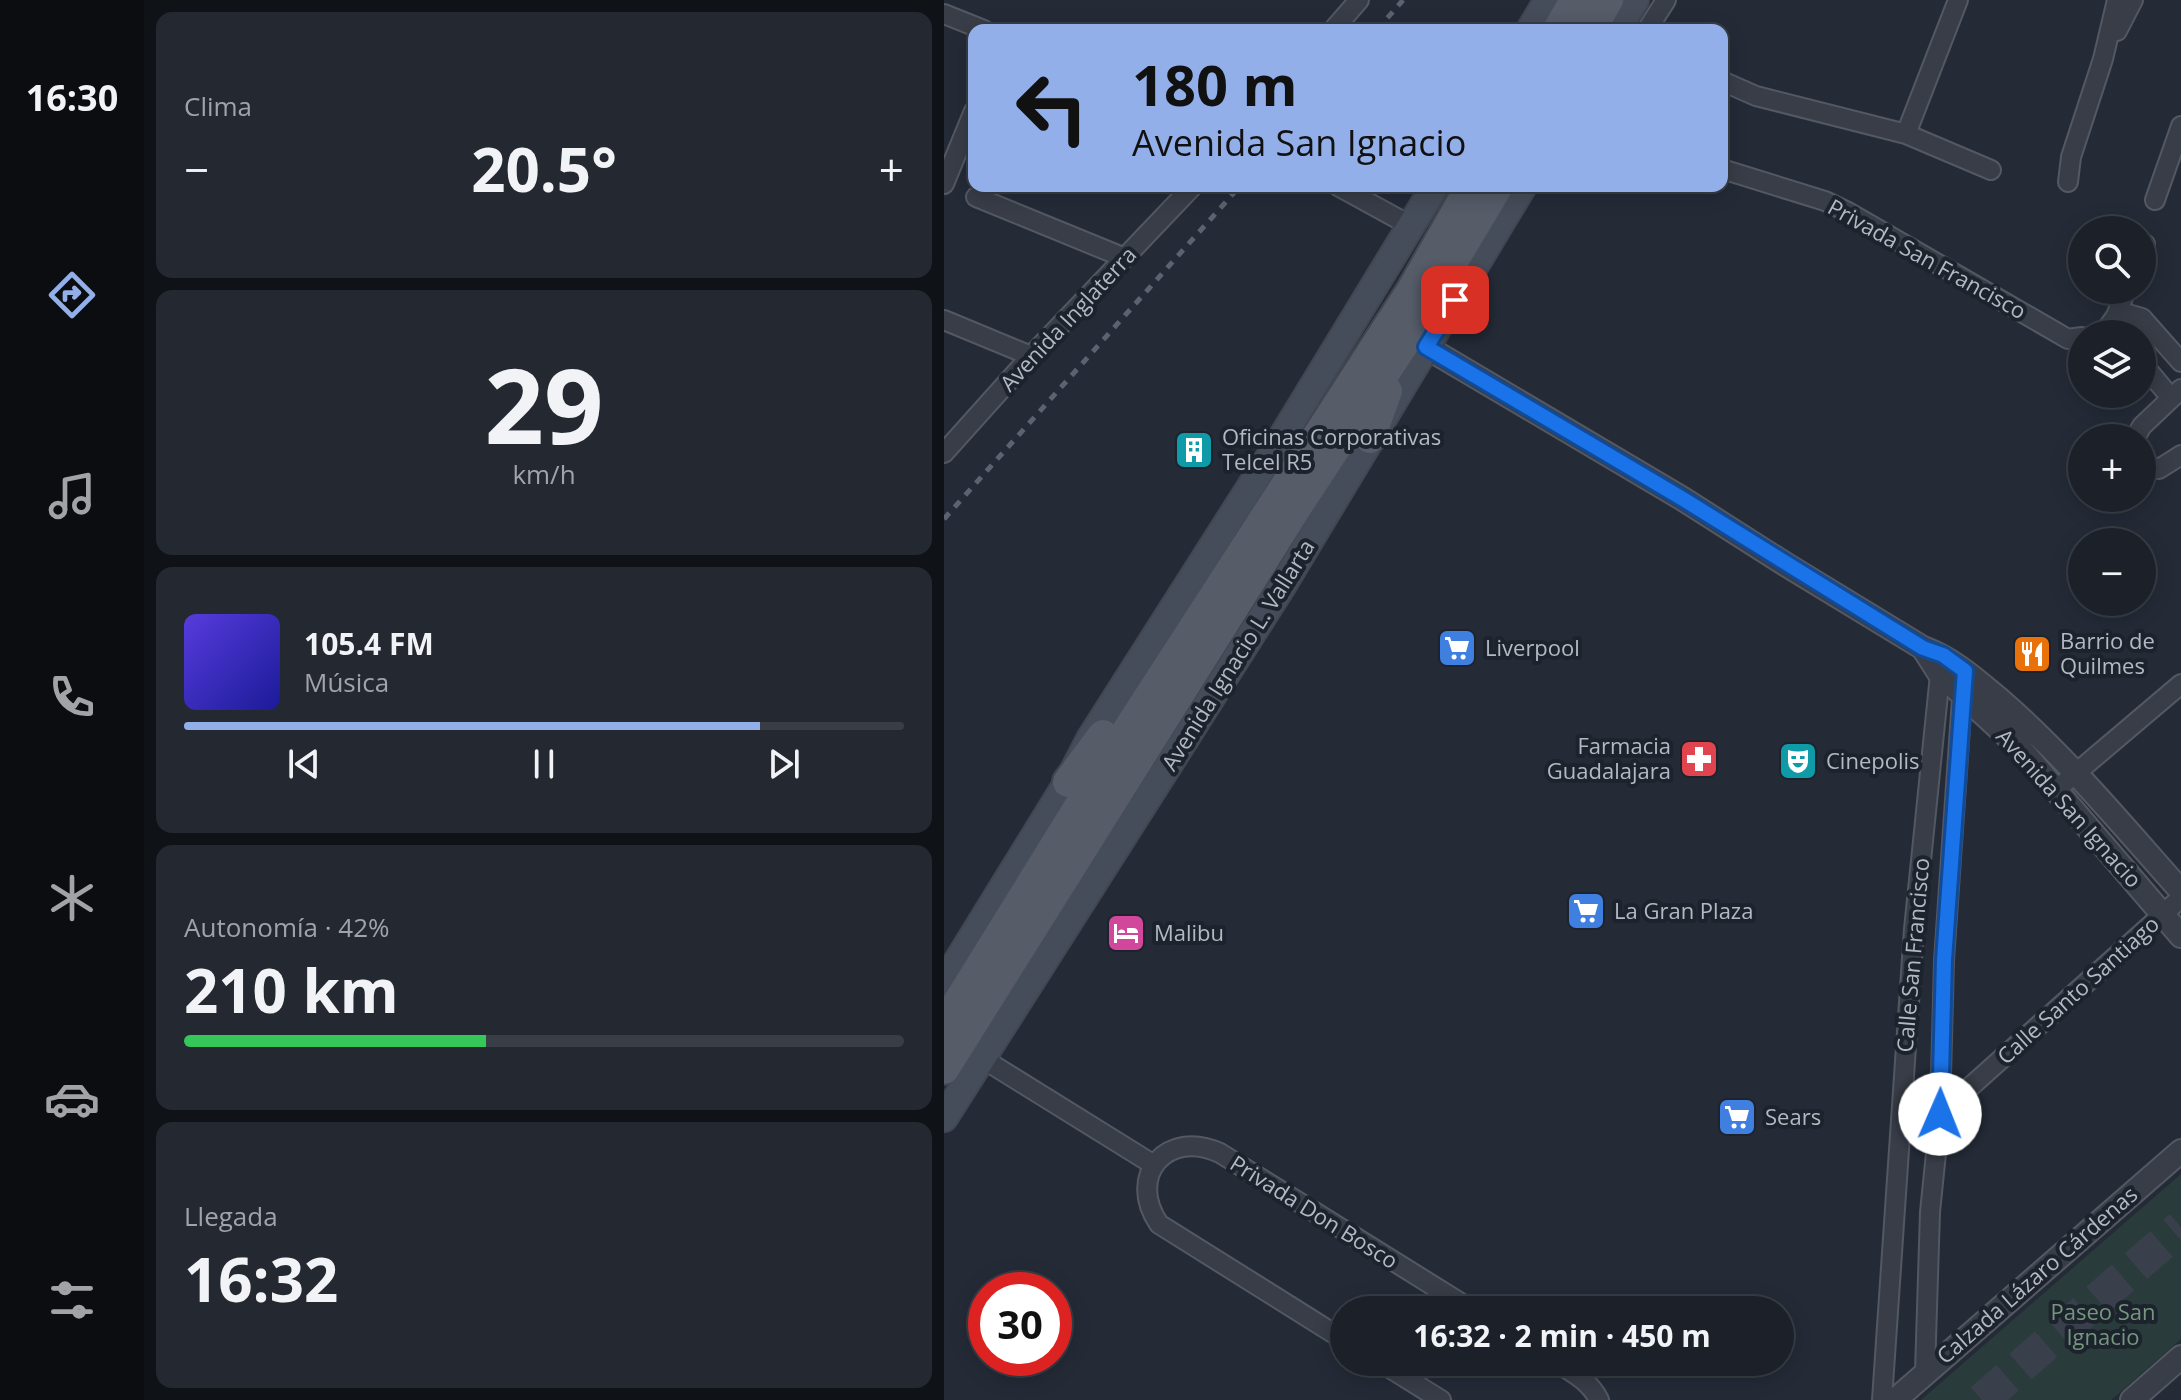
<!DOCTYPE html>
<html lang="es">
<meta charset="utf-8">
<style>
:root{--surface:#1b2029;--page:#242831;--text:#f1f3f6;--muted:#a0a3a8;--line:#393e46;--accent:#92afea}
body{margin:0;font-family:"Open Sans",sans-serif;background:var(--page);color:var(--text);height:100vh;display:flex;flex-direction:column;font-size:30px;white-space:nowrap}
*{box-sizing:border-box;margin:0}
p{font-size:26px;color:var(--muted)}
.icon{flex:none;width:44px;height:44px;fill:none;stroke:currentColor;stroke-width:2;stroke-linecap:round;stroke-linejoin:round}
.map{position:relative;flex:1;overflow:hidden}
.sheet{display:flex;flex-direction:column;gap:12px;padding:12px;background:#0f1217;width:800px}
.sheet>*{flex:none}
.guide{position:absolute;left:24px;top:24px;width:760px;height:168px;border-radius:16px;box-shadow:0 4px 20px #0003,0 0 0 2px var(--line);background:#92afea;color:#111;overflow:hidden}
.tools{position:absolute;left:1124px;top:216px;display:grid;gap:16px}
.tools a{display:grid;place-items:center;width:88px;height:88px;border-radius:50%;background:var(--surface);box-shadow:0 4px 20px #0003,0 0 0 2px var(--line);font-size:40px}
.speed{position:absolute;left:24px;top:1272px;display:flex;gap:16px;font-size:40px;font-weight:700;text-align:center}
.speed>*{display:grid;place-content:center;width:104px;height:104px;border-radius:50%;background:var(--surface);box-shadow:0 4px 20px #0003,0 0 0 2px var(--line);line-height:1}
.speed .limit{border:12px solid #d22;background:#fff;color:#111}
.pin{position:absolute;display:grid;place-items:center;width:68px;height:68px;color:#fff;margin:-34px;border-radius:16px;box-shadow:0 4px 12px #0006}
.me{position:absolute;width:88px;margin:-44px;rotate:1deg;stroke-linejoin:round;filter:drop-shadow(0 0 6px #0008)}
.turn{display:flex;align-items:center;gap:28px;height:168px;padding:0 32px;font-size:36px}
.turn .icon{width:104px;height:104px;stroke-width:2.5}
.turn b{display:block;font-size:56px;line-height:68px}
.big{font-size:60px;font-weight:700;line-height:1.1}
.sheet .card{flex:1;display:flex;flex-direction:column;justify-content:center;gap:12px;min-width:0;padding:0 28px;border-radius:16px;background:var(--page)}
.sheet .dial{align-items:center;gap:0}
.dial b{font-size:104px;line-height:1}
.song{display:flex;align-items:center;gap:24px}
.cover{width:96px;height:96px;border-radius:12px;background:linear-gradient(135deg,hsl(250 70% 55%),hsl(240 70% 35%))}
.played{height:8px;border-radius:4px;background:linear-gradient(90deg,var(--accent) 80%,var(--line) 80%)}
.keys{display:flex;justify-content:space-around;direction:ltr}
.heat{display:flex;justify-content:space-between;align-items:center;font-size:44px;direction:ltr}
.charge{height:12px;border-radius:6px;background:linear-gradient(90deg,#34c759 42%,var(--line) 0)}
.trip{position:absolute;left:386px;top:1296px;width:464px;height:80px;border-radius:40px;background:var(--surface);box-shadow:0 4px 20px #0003,0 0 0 2px var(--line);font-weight:700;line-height:80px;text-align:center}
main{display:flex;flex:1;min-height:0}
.tabs{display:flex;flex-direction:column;width:144px;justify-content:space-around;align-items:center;background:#0b0d10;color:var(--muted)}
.tabs .icon{width:56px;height:56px}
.tabs .active{color:var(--accent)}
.tabs b{font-size:36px;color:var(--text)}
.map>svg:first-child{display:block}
.green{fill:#2a3b3c}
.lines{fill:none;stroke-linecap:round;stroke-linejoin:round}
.primary-tunnel{stroke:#39404c;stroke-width:30;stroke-dasharray:30 15;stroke-linecap:butt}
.motorway-tunnel{stroke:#39404c;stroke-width:34;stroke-dasharray:34 17;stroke-linecap:butt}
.minor-casing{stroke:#535862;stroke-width:22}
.tertiary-casing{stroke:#535862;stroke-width:26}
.secondary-casing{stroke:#414751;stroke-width:30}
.primary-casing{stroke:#414751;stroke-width:34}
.minor{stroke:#383d48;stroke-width:18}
.tertiary{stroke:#383d48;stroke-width:22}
.secondary{stroke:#464d5a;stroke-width:26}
.primary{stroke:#565c68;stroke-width:30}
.rail{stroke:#5c6370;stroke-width:5;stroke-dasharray:8 8;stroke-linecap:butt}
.route-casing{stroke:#114b97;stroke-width:20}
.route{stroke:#1a73e8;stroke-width:14}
.labels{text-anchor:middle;stroke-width:8;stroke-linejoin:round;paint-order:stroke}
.street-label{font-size:22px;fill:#b3b8c4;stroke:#1d232c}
.poi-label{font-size:22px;fill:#b3b8c4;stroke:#1d232c;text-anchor:start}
.park-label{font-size:22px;fill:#74967e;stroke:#1d232c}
</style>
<main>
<nav class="tabs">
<b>16:30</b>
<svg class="icon active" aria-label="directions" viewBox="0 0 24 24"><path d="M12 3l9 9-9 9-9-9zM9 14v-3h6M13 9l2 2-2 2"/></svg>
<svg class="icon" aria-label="music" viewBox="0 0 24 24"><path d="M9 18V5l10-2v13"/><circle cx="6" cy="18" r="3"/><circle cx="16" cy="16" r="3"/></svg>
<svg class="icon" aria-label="phone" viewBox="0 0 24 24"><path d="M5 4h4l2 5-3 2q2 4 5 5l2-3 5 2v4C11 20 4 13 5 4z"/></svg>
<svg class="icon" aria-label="climate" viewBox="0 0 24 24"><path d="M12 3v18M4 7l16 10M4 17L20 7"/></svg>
<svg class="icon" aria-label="car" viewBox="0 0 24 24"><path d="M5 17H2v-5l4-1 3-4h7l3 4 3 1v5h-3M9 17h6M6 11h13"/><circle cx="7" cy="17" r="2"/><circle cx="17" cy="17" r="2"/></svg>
<svg class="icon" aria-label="filters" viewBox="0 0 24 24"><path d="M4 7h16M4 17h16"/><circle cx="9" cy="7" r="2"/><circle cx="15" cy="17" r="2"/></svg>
</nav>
<section class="sheet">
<div class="card"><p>Clima</p>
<div class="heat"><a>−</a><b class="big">20.5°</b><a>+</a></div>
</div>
<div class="card dial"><b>29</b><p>km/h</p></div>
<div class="card">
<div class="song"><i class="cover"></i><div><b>105.4 FM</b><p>Música</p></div></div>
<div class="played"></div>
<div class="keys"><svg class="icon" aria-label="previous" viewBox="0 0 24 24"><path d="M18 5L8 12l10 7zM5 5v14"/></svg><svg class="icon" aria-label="pause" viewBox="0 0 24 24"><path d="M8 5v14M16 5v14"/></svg><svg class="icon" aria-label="next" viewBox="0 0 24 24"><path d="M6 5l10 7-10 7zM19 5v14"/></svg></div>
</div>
<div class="card"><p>Autonomía · 42%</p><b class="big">210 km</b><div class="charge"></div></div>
<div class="card"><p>Llegada</p><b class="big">16:32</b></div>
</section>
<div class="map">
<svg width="1237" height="1400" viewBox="0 0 1237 1400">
<rect width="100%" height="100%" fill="#242b37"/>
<path class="green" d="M 1237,1174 L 1237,1339 L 1167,1400 L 977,1400 Z"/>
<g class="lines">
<path class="primary-tunnel" d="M 278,559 L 327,477"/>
<path class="motorway-tunnel" d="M 1038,1400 L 1237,1227"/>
<defs>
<path id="minor" d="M 0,14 L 40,30
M 389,30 L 415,0
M 703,30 L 722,0
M 1173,31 L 1189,0
M 778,81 L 812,96 L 962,134 L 1047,170
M 962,134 L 1014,0
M 778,169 L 881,201 L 904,212 L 1124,339 L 1138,337
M 1124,182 L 1127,157 L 1159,59 L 1173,0
M 0,184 L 30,111
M 394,186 L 467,226
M 32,197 L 181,258
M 1211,200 L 1237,126
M 1198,250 L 1201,244
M 1172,316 L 1184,314 L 1198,318 L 1237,362
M 0,320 L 87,356
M 1159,334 L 1172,316 L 1182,290
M 1198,363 L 1227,398
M 1191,438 L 1198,426 L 1237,389
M 0,453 L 87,356 L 249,186
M 1198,463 L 1215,469 L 1237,455
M 1112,790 L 1237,684
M 28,1052 L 210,1165
M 996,1114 L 1237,898
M 400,1340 L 215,1224 C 182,1176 223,1128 276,1153 L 528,1310
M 436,1362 L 497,1400
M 612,1362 C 629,1373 646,1381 655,1400
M 981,1372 L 986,1212 L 996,1114 L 1000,960 L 1019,684
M 938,1400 L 970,929 L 997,665"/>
<path id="tertiary" d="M 482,347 L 739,499 L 841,564 L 979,648 C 1009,659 1031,679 1055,699 C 1122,757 1178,825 1237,891
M 979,648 L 995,673 L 1075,747 L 1237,936
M 951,1400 L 1237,1151
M 1188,1400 L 1237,1357"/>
<path id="secondary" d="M 586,30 L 604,0
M 673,30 L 691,0
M 0,983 L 124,782 L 146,739 L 337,439 L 491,186
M 0,1118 L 337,588 L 579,186"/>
<path id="primary" d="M 614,30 L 631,0
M 646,30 L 664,0
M 426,438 L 443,391
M 124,782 L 159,735
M 0,1025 L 159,768 L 468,290 L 527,186
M 0,1069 L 354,505 L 461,342 L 554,186"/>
</defs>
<use href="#minor" class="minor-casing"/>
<use href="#tertiary" class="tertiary-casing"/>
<use href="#secondary" class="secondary-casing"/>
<use href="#primary" class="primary-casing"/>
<use href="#minor" class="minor"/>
<use href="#tertiary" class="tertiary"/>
<use href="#secondary" class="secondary"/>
<use href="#primary" class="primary"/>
<path class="rail" d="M 433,30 L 459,0
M 0,519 L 296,186"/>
</g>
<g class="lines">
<defs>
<path id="route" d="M 511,300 L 482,347 L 739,499 L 979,648 L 999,655 L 1021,671 L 1000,960 L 996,1114"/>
</defs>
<use href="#route" class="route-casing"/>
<use href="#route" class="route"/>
</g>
<defs>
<symbol id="building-square" viewBox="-11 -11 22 22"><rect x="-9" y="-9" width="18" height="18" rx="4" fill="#0f9aa8" stroke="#1d232c"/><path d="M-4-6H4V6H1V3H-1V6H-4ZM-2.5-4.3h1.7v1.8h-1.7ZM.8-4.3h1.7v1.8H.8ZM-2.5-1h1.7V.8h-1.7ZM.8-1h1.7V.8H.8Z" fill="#fff"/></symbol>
<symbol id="supermarket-square" viewBox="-11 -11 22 22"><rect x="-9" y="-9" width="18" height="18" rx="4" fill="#3f7fe0" stroke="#1d232c"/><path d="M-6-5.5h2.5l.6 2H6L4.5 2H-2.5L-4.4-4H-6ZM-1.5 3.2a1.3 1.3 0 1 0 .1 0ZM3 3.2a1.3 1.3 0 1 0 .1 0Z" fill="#fff"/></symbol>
<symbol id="restaurant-square" viewBox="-11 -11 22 22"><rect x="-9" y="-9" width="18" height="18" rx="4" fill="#e8710a" stroke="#1d232c"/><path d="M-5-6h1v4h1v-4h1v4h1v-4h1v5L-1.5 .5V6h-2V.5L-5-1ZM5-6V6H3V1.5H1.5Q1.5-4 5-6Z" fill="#fff"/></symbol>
<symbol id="pharmacy-square" viewBox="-11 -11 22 22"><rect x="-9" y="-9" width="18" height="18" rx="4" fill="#e0444e" stroke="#1d232c"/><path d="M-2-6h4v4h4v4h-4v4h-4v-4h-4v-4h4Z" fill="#fff"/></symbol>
<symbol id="theatre-square" viewBox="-11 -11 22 22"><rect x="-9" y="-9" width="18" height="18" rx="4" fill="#0f9aa8" stroke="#1d232c"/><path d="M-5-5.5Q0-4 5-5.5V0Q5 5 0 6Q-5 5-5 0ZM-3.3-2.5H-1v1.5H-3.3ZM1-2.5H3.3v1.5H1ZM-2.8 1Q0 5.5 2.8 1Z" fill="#fff"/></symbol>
<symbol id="hotel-square" viewBox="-11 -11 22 22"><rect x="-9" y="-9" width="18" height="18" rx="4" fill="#d1479c" stroke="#1d232c"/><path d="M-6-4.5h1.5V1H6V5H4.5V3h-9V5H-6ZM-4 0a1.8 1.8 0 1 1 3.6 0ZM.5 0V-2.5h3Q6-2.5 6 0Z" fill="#fff"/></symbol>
</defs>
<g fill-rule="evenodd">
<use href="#building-square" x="228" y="428" width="44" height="44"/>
<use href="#supermarket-square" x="491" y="626" width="44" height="44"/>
<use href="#restaurant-square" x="1066" y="632" width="44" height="44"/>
<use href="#pharmacy-square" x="733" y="737" width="44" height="44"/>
<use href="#theatre-square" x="832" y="739" width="44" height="44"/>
<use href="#supermarket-square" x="620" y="889" width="44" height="44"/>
<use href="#hotel-square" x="160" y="911" width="44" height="44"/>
<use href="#supermarket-square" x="771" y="1095" width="44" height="44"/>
</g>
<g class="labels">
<g class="street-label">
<text transform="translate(983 259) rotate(29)" y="8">Privada San Francisco</text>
<text transform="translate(124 319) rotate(-47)" y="8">Avenida Inglaterra</text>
<text transform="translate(294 655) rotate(-58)" y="8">Avenida Ignacio L. Vallarta</text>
<text transform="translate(1125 808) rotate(48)" y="8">Avenida San Ignacio</text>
<text transform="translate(969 955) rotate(-85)" y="8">Calle San Francisco</text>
<text transform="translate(1134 990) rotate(-42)" y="8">Calle Santo Santiago</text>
<text transform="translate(370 1212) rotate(32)" y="8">Privada Don Bosco</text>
<text transform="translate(1093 1275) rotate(-41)" y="8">Calzada Lázaro Cárdenas</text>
</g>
<g class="poi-label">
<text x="278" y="445">Oficinas Corporativas<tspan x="278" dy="25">Telcel R5</tspan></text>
<text x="1116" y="649">Barrio de<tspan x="1116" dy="25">Quilmes</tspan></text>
<text x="541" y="656">Liverpool</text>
<text x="727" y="754" text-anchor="end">Farmacia<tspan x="727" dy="25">Guadalajara</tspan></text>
<text x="882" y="769">Cinepolis</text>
<text x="670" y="919">La Gran Plaza</text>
<text x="210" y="941">Malibu</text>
<text x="821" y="1125">Sears</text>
</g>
<g class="park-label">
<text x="1159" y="1320">Paseo San<tspan x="1159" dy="25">Ignacio</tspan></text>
</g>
</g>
</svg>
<div class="tools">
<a><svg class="icon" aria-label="search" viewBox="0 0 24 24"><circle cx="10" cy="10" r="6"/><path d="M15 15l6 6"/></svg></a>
<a><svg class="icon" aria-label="layers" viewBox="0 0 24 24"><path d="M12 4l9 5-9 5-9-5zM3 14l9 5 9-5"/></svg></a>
<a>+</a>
<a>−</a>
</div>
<div class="speed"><div class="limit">30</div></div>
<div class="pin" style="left:511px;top:300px;background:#d93025"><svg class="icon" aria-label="arrive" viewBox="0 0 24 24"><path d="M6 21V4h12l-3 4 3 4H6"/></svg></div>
<svg class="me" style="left:996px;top:1114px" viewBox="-20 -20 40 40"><circle r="19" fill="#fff"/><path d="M0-13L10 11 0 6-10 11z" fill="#1a73e8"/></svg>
<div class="trip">16:32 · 2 min · 450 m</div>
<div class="guide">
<div class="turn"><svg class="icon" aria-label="left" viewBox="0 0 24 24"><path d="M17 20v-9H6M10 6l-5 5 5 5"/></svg><div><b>180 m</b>Avenida San Ignacio</div></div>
</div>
</div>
</main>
